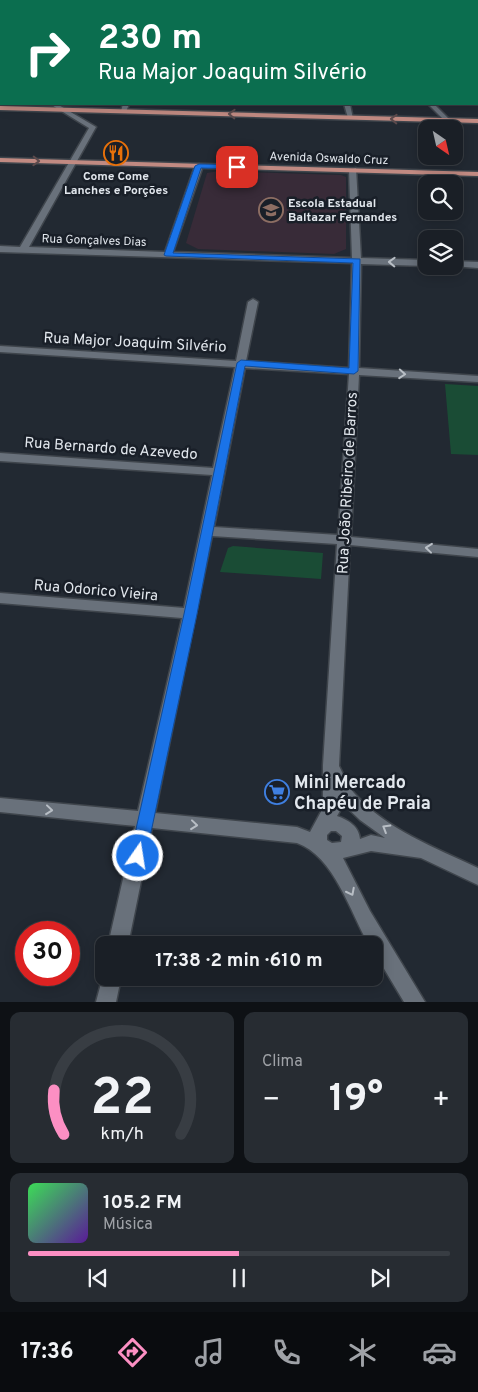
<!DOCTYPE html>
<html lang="pt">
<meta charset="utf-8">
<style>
:root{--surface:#1a1f26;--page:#272c32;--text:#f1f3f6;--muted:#9fa2a7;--line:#383d43;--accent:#fc8fc3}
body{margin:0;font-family:Overpass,sans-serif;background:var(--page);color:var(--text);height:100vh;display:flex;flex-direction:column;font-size:19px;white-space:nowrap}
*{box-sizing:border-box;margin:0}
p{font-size:16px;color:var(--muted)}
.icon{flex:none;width:28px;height:28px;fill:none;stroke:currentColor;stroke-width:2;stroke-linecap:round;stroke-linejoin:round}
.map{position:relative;height:1002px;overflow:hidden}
.sheet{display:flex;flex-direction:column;gap:10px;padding:10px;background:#0e1115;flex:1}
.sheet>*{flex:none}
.guide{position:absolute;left:0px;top:0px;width:479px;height:105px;box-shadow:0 2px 12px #0003,0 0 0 1px var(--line);background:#0b6e4f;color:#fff;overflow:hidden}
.needle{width:32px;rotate:146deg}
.tools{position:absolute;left:418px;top:120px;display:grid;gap:10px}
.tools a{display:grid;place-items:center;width:45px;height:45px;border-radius:10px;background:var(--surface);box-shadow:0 2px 12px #0003,0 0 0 1px var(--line);font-size:25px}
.speed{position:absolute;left:15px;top:921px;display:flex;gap:10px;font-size:25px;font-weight:700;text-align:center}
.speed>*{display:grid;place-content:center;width:65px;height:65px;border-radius:50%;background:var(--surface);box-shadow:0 2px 12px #0003,0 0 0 1px var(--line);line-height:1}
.speed .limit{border:8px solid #d22;background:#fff;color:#111}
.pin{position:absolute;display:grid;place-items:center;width:42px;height:42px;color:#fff;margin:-21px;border-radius:10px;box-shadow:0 2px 8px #0006}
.me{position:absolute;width:55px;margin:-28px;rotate:13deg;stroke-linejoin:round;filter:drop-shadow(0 0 4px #0008)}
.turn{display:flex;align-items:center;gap:18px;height:105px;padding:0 15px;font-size:22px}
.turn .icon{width:65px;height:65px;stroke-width:2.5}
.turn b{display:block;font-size:35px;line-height:42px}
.big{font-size:38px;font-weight:700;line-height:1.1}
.sheet .widget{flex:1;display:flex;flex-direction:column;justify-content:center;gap:8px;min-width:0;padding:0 18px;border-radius:10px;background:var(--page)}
.sheet .dial{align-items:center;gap:0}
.dial svg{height:130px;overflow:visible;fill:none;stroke:var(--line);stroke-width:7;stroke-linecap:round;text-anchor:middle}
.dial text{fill:var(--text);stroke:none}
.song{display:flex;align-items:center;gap:15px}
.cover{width:60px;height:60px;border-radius:8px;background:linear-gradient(135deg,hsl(130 70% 55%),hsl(270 70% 35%))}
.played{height:5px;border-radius:2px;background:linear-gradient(90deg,var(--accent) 50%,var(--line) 50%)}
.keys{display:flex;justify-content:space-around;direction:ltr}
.heat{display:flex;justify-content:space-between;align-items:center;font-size:28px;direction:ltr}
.sheet .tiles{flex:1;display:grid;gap:10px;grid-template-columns:1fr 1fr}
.widget:last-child{grid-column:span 2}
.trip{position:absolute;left:95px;top:936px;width:288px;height:50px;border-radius:10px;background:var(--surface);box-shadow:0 2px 12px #0003,0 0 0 1px var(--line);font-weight:700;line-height:50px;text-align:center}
.tab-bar{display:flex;height:80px;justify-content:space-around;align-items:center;background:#0a0c0f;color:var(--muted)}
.tab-bar .icon{width:35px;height:35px}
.tab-bar .active{color:var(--accent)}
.tab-bar b{font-size:22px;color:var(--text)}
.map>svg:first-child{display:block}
.education{fill:#382b38}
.green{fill:#1a4c35}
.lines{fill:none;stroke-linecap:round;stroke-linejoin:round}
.minor-casing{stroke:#3f454c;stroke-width:3}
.major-casing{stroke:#3f454c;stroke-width:3}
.minor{fill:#69717b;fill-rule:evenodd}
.major{fill:#c18a82;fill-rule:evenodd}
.oneway{stroke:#5c4a4c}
.oneway2{stroke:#b8bec5}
.route{fill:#1a73e8;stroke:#114b97}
.labels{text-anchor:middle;stroke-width:5;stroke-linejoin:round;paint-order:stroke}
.far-street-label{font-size:12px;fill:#e2e7ed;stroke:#191f28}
.far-poi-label{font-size:12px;font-weight:bold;fill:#e2e7ed;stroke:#191f28}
.street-label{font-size:15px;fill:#e2e7ed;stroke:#191f28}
.near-poi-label{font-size:18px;font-weight:bold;fill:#e2e7ed;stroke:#191f28;text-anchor:start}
</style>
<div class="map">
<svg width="478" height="1002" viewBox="0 0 478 1002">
<rect width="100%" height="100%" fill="#222932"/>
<path class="education" d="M 219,171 L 341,175 L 346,177 L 346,249 L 334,254 L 198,249 L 186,243 L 207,173 Z"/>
<path class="green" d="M 445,384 L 478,386 L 478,455 L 451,454 Z
M 233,546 L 323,553 L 321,579 L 220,572 L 228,548 Z"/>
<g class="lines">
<defs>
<path id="minor" d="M 320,0 L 328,0 L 329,1 L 321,1 Z
M 1,48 L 1,54 L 0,55 L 0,49 Z
M 0,74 L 1,74 L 1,79 L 0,79 Z
M 50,104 L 57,104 L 96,127 L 29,247 L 165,252 L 195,166 L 199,164 L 203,166 L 173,252 L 352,258 L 349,170 L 356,168 L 361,258 L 426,260 L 426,266 L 361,264 L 359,368 L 478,376 L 478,382 L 359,375 L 351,537 L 478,549 L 478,557 L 350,545 L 339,766 C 344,775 347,785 354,793 C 385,829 436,848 478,868 L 478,885 L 421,858 L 371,851 L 343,858 L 370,911 L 425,1002 L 404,1002 L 374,952 L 374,945 L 369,945 C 350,912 334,856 297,843 L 152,828 L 128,945 L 108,945 L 135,826 L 0,812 L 0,798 L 138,811 L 182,618 L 0,603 L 0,593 L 184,608 L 212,475 L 0,461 L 0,453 L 213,468 L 235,367 L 0,352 L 0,346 L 236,361 L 248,302 L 253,299 L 258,302 L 246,361 L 349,368 L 352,263 L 0,252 L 0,246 L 20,247 L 89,128 ZM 245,368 L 349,374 L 338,535 L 214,527 ZM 212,536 L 337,544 L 323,765 L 323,808 L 310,832 L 297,827 L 155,813 ZM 340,801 L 360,820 L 385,838 L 371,835 L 360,839 C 359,826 348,820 337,816 L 341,809 ZM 331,831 L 336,831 L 342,836 L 341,842 L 332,843 L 327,840 L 327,835 Z
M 123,104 L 129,104 L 126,112 L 121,111 Z
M 344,104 L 350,104 L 353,119 L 348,118 Z
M 428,104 L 434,104 L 449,119 L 449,121 L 445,121 Z
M 454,261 L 478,262 L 478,268 L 452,266 Z
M 104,972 L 104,978 L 121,978 L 116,1002 L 96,1002 Z"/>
<path id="major" d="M 0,106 L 478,119 L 478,123 L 0,110 Z
M 0,158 L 478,172 L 478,176 L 0,162 Z"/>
</defs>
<use href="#minor" class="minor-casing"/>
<use href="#major" class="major-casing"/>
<use href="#minor" class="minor"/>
<use href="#major" class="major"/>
</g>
<defs><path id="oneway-chevron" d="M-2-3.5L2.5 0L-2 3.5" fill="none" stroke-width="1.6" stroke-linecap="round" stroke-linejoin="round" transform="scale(1.25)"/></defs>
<g class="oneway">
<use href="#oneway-chevron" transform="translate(232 114) rotate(-178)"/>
<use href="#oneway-chevron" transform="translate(394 119) rotate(-178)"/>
<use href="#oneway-chevron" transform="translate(36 161) rotate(2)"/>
</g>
<g class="oneway2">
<use href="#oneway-chevron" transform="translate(392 262) rotate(-178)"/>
<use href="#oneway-chevron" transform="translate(402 374) rotate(4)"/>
<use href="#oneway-chevron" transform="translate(429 548) rotate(-174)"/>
<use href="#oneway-chevron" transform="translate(49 810) rotate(6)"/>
<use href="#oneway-chevron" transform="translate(194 825) rotate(6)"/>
<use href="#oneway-chevron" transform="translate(386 828) rotate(-149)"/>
<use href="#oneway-chevron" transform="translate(351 892) rotate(63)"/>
</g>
<path class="route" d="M 199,164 L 237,165 L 241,167 L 237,169 L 201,168 L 173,253 L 360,259 L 358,371 L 354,374 L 245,366 L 197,614 L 146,856 L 143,861 L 138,863 L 132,861 L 130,856 L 184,614 L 237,363 L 241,360 L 349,368 L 353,263 L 166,256 L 164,255 L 195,166 Z"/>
<defs>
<symbol id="restaurant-ring" viewBox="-11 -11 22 22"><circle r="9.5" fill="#191f28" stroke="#e8710a" stroke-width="1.5"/><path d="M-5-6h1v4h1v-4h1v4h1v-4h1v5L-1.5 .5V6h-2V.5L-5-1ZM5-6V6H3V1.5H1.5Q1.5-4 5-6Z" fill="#e8710a"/></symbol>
<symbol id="school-ring" viewBox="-11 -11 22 22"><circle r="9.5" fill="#191f28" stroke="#8d6e63" stroke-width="1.5"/><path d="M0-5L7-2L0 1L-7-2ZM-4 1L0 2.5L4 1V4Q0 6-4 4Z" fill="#8d6e63"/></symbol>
<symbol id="supermarket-ring" viewBox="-11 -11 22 22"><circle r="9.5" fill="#191f28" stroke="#3f7fe0" stroke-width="1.5"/><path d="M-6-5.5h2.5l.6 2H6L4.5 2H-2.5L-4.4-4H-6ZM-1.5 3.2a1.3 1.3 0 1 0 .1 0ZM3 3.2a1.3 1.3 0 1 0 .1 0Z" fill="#3f7fe0"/></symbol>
</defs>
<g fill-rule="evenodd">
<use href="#restaurant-ring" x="102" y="139" width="28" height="28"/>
<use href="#school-ring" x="257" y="196" width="28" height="28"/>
<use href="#supermarket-ring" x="263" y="778" width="28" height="28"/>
</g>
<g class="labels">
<g class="far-street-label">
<text transform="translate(329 158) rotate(2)" y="4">Avenida Oswaldo Cruz</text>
<text transform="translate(94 240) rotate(2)" y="4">Rua Gonçalves Dias</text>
</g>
<g class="far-poi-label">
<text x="116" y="180">Come Come<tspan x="116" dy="14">Lanches e Porções</tspan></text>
<text x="288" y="207" text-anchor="start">Escola Estadual<tspan x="288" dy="14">Baltazar Fernandes</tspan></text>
</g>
<g class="street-label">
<text transform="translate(135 342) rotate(3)" y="5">Rua Major Joaquim Silvério</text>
<text transform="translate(111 448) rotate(4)" y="5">Rua Bernardo de Azevedo</text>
<text transform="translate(347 483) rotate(-87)" y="5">Rua João Ribeiro de Barros</text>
<text transform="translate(96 590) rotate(5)" y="5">Rua Odorico Vieira</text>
</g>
<g class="near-poi-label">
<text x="294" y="788">Mini Mercado<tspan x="294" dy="21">Chapéu de Praia</tspan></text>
</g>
</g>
</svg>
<div class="tools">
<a><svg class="needle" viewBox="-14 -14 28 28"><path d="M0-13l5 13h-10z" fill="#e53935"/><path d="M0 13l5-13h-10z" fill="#9fa2a7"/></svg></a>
<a><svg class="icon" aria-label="search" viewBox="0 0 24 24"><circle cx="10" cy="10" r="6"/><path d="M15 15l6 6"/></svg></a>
<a><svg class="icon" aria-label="layers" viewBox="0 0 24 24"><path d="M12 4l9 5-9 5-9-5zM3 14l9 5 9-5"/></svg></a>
</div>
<div class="speed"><div class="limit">30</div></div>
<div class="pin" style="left:237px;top:167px;background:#d93025"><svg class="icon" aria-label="arrive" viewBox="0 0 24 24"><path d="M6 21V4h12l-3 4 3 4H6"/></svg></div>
<svg class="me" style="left:138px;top:856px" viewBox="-20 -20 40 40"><circle r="17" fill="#1a73e8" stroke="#fff" stroke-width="3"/><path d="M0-11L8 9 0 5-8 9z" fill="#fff"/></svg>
<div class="trip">17:38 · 2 min · 610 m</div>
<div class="guide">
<div class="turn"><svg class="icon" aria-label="right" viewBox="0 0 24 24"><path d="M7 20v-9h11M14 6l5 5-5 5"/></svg><div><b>230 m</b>Rua Major Joaquim Silvério</div></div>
</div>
</div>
<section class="sheet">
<div class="tiles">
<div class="widget dial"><svg viewBox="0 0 100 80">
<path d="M14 69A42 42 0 1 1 86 69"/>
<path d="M14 69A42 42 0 0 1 8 42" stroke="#fc8fc3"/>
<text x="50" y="56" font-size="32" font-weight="700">22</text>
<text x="50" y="72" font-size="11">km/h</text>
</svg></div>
<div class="widget"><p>Clima</p>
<div class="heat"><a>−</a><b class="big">19°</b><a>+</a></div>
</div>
<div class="widget">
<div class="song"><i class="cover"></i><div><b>105.2 FM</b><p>Música</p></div></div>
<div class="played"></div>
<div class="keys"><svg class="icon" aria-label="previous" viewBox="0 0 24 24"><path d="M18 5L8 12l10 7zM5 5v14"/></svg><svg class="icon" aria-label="pause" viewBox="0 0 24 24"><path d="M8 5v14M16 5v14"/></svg><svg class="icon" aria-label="next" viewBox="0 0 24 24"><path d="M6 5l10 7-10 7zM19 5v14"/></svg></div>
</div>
</div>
</section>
<nav class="tab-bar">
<b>17:36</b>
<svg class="icon active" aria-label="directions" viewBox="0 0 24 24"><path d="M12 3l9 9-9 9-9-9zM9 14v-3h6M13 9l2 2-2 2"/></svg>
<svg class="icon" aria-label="music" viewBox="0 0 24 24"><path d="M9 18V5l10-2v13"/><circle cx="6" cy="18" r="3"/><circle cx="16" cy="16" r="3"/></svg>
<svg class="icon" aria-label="phone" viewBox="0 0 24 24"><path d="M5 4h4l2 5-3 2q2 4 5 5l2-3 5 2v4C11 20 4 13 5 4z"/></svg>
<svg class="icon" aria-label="climate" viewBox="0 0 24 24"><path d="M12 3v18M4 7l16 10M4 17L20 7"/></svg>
<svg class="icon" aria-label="car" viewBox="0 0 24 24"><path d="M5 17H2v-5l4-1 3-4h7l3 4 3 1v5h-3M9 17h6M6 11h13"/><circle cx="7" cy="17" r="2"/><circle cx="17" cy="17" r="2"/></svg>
</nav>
